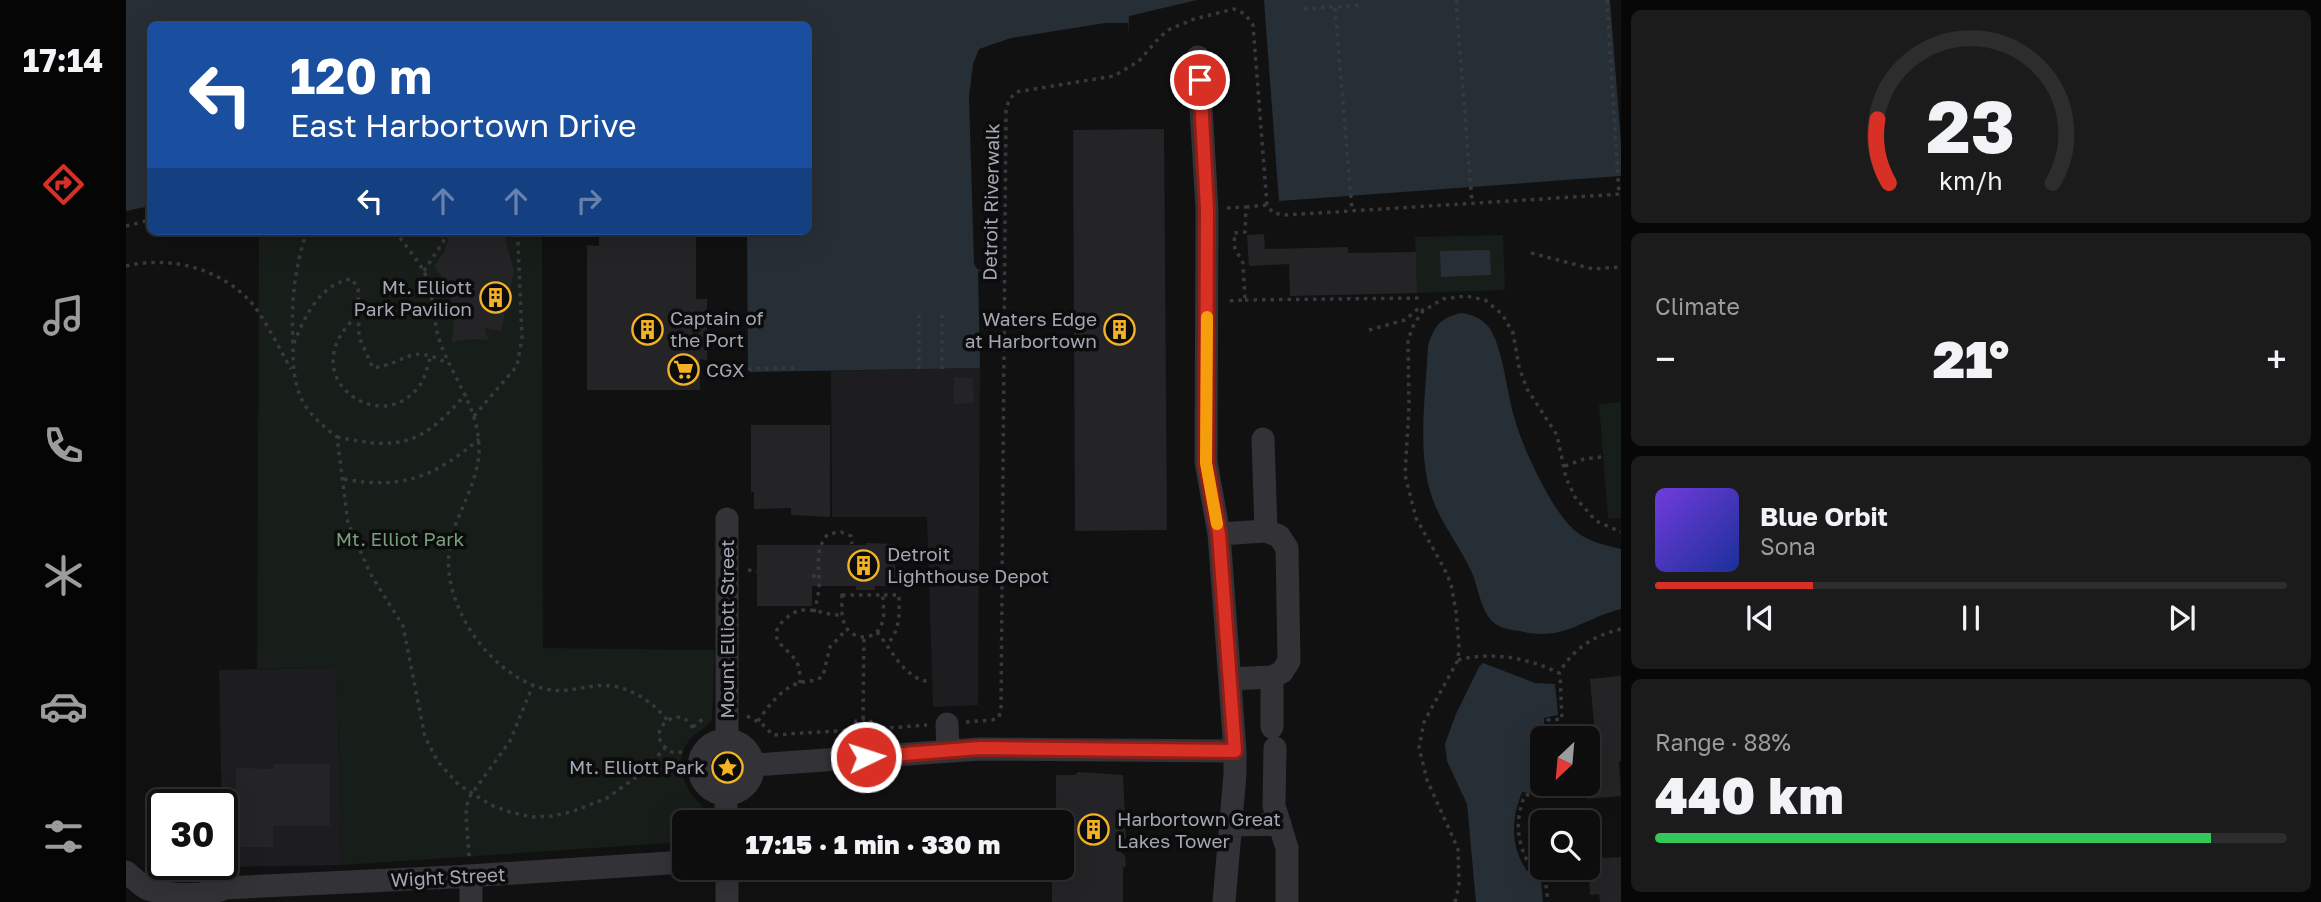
<!DOCTYPE html>
<meta charset="utf-8">
<style>
:root{--surface:#0d0d0e;--page:#1b1b1c;--text:#f1f3f6;--muted:#9a9c9e;--line:#2d2d2e;--accent:#d93025}
body{margin:0;font-family:"Golos Text",sans-serif;background:var(--page);color:var(--text);height:100vh;display:flex;flex-direction:column;font-size:26px;white-space:nowrap}
*{box-sizing:border-box;margin:0}
p{font-size:23px;color:var(--muted)}
.icon{flex:none;width:38px;height:38px;fill:none;stroke:currentColor;stroke-width:2;stroke-linecap:round;stroke-linejoin:round}
.map{position:relative;flex:1;overflow:hidden}
.panel{display:flex;flex-direction:column;gap:10px;padding:10px;background:#070708;width:700px}
.panel>*{flex:none}
.hud{position:absolute;left:21px;top:21px;width:665px;height:214px;border-radius:10px;box-shadow:0 7px 28px #0002,0 0 0 2px var(--line);background:#1a4fa0;color:#fff;overflow:hidden}
.needle{width:46px;rotate:206deg}
.tools{position:absolute;left:1404px;top:726px;display:grid;gap:14px}
.tools a{display:grid;place-items:center;width:70px;height:70px;border-radius:10px;background:var(--surface);box-shadow:0 7px 28px #0002,0 0 0 2px var(--line);font-size:35px}
.speed{position:absolute;left:21px;top:789px;display:flex;gap:14px;font-size:35px;font-weight:700;text-align:center}
.speed>*{display:grid;place-content:center;width:91px;height:91px;border-radius:50%;background:var(--surface);box-shadow:0 7px 28px #0002,0 0 0 2px var(--line);line-height:1}
.speed .limit{border:4px solid #111;border-radius:10px;background:#fff;color:#111}
.pin{position:absolute;display:grid;place-items:center;width:60px;height:60px;color:#fff;margin:-30px;border:4px solid #fff;border-radius:50%;box-shadow:0 2px 7px #0007}
.me{position:absolute;width:77px;margin:-38px;rotate:86deg;stroke-linejoin:round;filter:drop-shadow(0 0 5px #0008)}
.turn{display:flex;align-items:center;gap:24px;height:147px;padding:0 28px;font-size:32px}
.turn .icon{width:91px;height:91px;stroke-width:2.5}
.turn b{display:block;font-size:49px;line-height:60px}
.lanes{display:flex;align-items:center;height:66px;padding:0 28px;background:#0003;justify-content:center;gap:35px;direction:ltr}
.lanes .off{opacity:.35}
.big{font-size:52px;font-weight:800;line-height:1.1}
.panel .card{flex:1;display:flex;flex-direction:column;justify-content:center;gap:10px;min-width:0;padding:0 24px;border-radius:10px;background:var(--page)}
.panel .dial{align-items:center;gap:0}
.dial svg{height:182px;overflow:visible;fill:none;stroke:var(--line);stroke-width:7;stroke-linecap:round;text-anchor:middle}
.dial text{fill:var(--text);stroke:none}
.song{display:flex;align-items:center;gap:21px}
.cover{width:84px;height:84px;border-radius:10px;background:linear-gradient(135deg,hsl(260 70% 55%),hsl(230 70% 35%))}
.played{height:7px;border-radius:4px;background:linear-gradient(90deg,var(--accent) 25%,var(--line) 25%)}
.keys{display:flex;justify-content:space-around;direction:ltr}
.heat{display:flex;justify-content:space-between;align-items:center;font-size:38px;direction:ltr}
.charge{height:10px;border-radius:5px;background:linear-gradient(90deg,#34c759 88%,var(--line) 0)}
.trip{position:absolute;left:546px;top:810px;width:402px;height:70px;border-radius:10px;background:var(--surface);box-shadow:0 7px 28px #0002,0 0 0 2px var(--line);font-weight:800;line-height:70px;text-align:center}
main{display:flex;flex:1;min-height:0}
.tabs{display:flex;flex-direction:column;width:126px;justify-content:space-around;align-items:center;background:#050506;color:var(--muted)}
.tabs .icon{width:49px;height:49px}
.tabs .current{color:var(--accent)}
.tabs b{font-size:32px;color:var(--text)}
.map>svg:first-child{display:block}
.built{fill:#1d1d1f}
.green{fill:#171d18}
.water{fill:#272f36}
.pier{fill:#111112}
.building{fill:#242426}
.lines{fill:none;stroke-linecap:round;stroke-linejoin:round}
.path{stroke:#38393e;stroke-width:3.5;stroke-dasharray:3.5 5;stroke-linecap:butt}
.minor{stroke:#323237;stroke-width:23}
.route-casing{stroke:#8d1f18;stroke-width:18}
.route{stroke:#d93025;stroke-width:12}
.slow{stroke:#f59e0b;stroke-width:12}
.labels{text-anchor:middle;stroke-width:7;stroke-linejoin:round;paint-order:stroke}
.street-label{font-size:19px;fill:#a2a7b3;stroke:#0c0c0d}
.poi-label{font-size:19px;fill:#a2a7b3;stroke:#0c0c0d;text-anchor:start}
.park-label{font-size:19px;fill:#789f7b;stroke:#0c0c0d}
</style>
<main>
<nav class="tabs">
<b>17:14</b>
<svg class="icon current" aria-label="directions" viewBox="0 0 24 24"><path d="M12 3l9 9-9 9-9-9zM9 14v-3h6M13 9l2 2-2 2"/></svg>
<svg class="icon" aria-label="music" viewBox="0 0 24 24"><path d="M9 18V5l10-2v13"/><circle cx="6" cy="18" r="3"/><circle cx="16" cy="16" r="3"/></svg>
<svg class="icon" aria-label="phone" viewBox="0 0 24 24"><path d="M5 4h4l2 5-3 2q2 4 5 5l2-3 5 2v4C11 20 4 13 5 4z"/></svg>
<svg class="icon" aria-label="climate" viewBox="0 0 24 24"><path d="M12 3v18M4 7l16 10M4 17L20 7"/></svg>
<svg class="icon" aria-label="car" viewBox="0 0 24 24"><path d="M5 17H2v-5l4-1 3-4h7l3 4 3 1v5h-3M9 17h6M6 11h13"/><circle cx="7" cy="17" r="2"/><circle cx="17" cy="17" r="2"/></svg>
<svg class="icon" aria-label="filters" viewBox="0 0 24 24"><path d="M4 7h16M4 17h16"/><circle cx="9" cy="7" r="2"/><circle cx="15" cy="17" r="2"/></svg>
</nav>
<div class="map">
<svg width="1495" height="902" viewBox="0 0 1495 902">
<rect width="100%" height="100%" fill="#111112"/>
<path class="built" d="M 854,368 L 852,705 L 807,707 L 801,517 L 706,517 L 705,371 Z
M 211,668 L 215,865 L 97,867 L 93,670 Z"/>
<path class="green" d="M 133,231 L 416,231 L 417,648 L 589,650 L 586,720 C 582,727 572,731 566,737 C 546,758 556,790 576,805 L 575,822 L 558,822 L 558,842 L 215,865 L 211,668 L 131,669 Z
M 1377,235 L 1379,290 L 1291,293 L 1289,237 Z
M 1495,402 L 1495,518 L 1482,519 L 1473,404 Z"/>
<path class="water" d="M 0,0 L 1071,0 L 1003,16 L 1002,35 L 862,65 L 859,271 L 852,271 L 854,368 L 624,372 L 622,369 L 621,231 L 682,231 L 682,24 L 24,24 L 24,206 L 0,211 Z
M 1138,0 L 1484,0 L 1495,143 L 1495,176 L 1153,201 Z
M 1364,250 L 1365,275 L 1315,277 L 1314,251 Z
M 1336,313 C 1349,315 1359,320 1366,332 C 1378,356 1381,394 1389,420 C 1397,449 1425,508 1446,528 C 1459,541 1478,545 1495,549 L 1495,609 C 1455,619 1438,642 1394,631 C 1387,630 1379,629 1373,626 C 1356,618 1353,591 1347,575 C 1336,549 1317,527 1307,500 C 1290,455 1300,393 1302,346 C 1308,326 1315,317 1336,313 Z
M 1357,663 L 1409,683 L 1429,684 L 1432,715 L 1418,718 L 1418,738 L 1416,738 L 1414,750 L 1408,757 L 1410,794 L 1396,792 C 1385,820 1384,846 1401,871 L 1414,870 L 1417,902 L 1350,902 L 1341,804 L 1321,761 L 1319,744 L 1330,714 L 1353,667 Z"/>
<path class="pier" d="M 979,23 L 1002,23 L 1002,35 L 984,42 L 865,68 L 863,75 L 862,270 L 852,270 L 848,264 L 843,97 L 847,64 L 853,49 L 885,38 Z"/>
<path class="building" d="M 1038,129 L 1041,530 L 949,531 L 947,130 Z
M 325,231 L 378,234 L 388,271 L 375,331 L 359,328 L 362,340 L 344,339 L 326,342 L 328,319 L 324,296 L 317,279 L 308,266 L 318,252 Z
M 486,231 L 570,231 L 570,299 L 581,299 L 581,360 L 574,359 L 574,390 L 461,390 L 461,245 L 473,246 L 473,238 Z
M 1138,234 L 1139,249 L 1222,247 L 1222,253 L 1290,252 L 1291,293 L 1164,296 L 1163,264 L 1123,266 L 1121,235 Z
M 828,377 L 847,378 L 848,403 L 828,404 Z
M 625,425 L 704,425 L 704,517 L 665,515 L 665,508 L 628,509 L 628,492 L 625,492 Z
M 740,543 L 769,544 L 769,586 L 749,586 L 749,590 L 730,590 L 730,586 L 686,586 L 686,606 L 631,606 L 631,545 L 740,545 Z
M 1495,676 L 1495,761 L 1493,761 L 1495,796 L 1461,799 L 1463,759 L 1460,725 L 1468,724 L 1464,679 Z
M 147,764 L 204,764 L 204,826 L 147,826 L 147,847 L 109,847 L 110,768 L 148,769 Z
M 952,772 L 997,775 L 1000,838 L 990,847 L 999,856 L 1000,866 L 997,868 L 997,902 L 926,902 L 926,868 L 936,868 L 936,822 L 930,822 L 930,775 L 949,775 Z
M 1495,857 L 1495,902 L 1474,902 L 1473,894 L 1464,895 L 1462,859 Z"/>
<g class="lines">
<path class="path" d="M 1330,0 L 1346,203
M 1481,0 L 1493,195
M 1209,8 L 1226,210
M 1178,9 L 1237,5
M 1120,207 L 1141,205
M 1101,208 L 1120,207 L 1119,232 L 1108,233 L 1109,249 L 1117,263 L 1119,300 L 1101,301
M 0,226 L 24,220
M 181,231 C 168,269 165,303 167,344 C 167,364 167,382 177,402 C 185,416 198,427 211,437 L 222,523 L 244,573 L 277,626 L 299,737 L 312,762 L 333,785 L 365,805 L 384,812 L 406,817 L 426,816 L 445,812 L 481,798 L 516,773 L 539,748
M 269,231 C 278,244 289,256 297,270 C 309,291 306,319 314,342 C 327,379 354,409 353,451 C 352,476 340,498 331,521 C 316,557 322,590 340,623 C 356,652 387,682 420,689 C 436,693 452,688 468,686 C 496,682 524,698 541,720
M 1405,253 L 1467,269 L 1495,267
M 0,266 C 43,256 90,267 122,299 C 135,311 155,352 165,369
M 298,271 L 317,242 L 321,231
M 1119,300 L 1297,298
M 231,316 C 166,374 250,436 290,390 C 299,381 301,367 305,355
M 1243,330 L 1279,320 L 1294,307 L 1297,311
M 168,343 C 178,318 194,283 226,279 L 232,289 L 233,337 L 247,368 C 282,363 283,343 321,363
M 622,369 L 670,368
M 793,369 L 793,315
M 816,369 L 816,315
M 348,416 L 391,366 L 396,338 L 392,243 L 390,231
M 211,437 C 276,451 296,444 340,394
M 1439,466 L 1458,459 L 1476,457
M 218,479 C 275,490 309,477 353,439
M 622,570 L 631,571
M 686,576 L 693,576
M 716,595 L 757,595 C 757,604 759,615 756,623 C 751,642 724,641 718,623 C 715,615 716,604 716,595 Z
M 758,595 L 773,595 C 773,613 775,630 761,644
M 688,612 C 691,601 694,589 693,577 C 692,561 690,548 702,534 L 715,532 L 725,536 L 726,544
M 751,632 C 767,651 777,678 804,682
M 1332,660 C 1366,651 1402,658 1433,673 C 1448,648 1467,636 1495,629
M 674,683 C 674,676 674,667 670,661 C 662,647 638,640 658,620 C 664,615 670,610 678,610 C 691,609 703,616 717,615
M 621,716 L 636,724 L 647,735 L 726,730 L 730,721 L 737,719 L 744,720 L 749,729 L 801,725
M 737,719 L 738,638
M 632,721 C 641,708 654,690 670,684 C 679,680 688,683 697,676 L 704,647 L 721,629
M 840,722 L 866,720 L 873,717 L 875,710 L 880,110 L 883,100 L 890,92 L 988,76 L 1013,61 L 1032,39 L 1042,30 L 1068,19 L 1108,9 L 1119,14 L 1127,25 L 1141,205 L 1147,213 L 1160,215 L 1495,194
M 567,727 L 579,717
M 1424,738 L 1422,720 L 1436,719 L 1434,674
M 556,752 C 549,753 545,753 540,748 C 517,729 558,699 568,732
M 1416,758 L 1411,759 L 1414,794 L 1399,795 C 1388,821 1391,844 1405,868 L 1416,868
M 343,856 L 340,814 L 342,799 L 384,741 L 407,685
M 1418,868 L 1422,902
M 1329,902 L 1333,886 L 1332,849 L 1301,780 L 1293,748 L 1298,722 L 1332,660 L 1333,646 L 1330,612 L 1325,584 L 1318,568 L 1290,518 L 1279,475 L 1283,407 L 1282,340 L 1288,324 L 1297,311 L 1317,299 L 1340,296 L 1359,300 L 1376,314 L 1387,333 L 1393,367 L 1401,389 L 1431,435 L 1440,478 L 1449,497 L 1470,521 L 1495,532"/>
<path class="minor" d="M 1072,57 L 1081,209 L 1080,462 L 1093,534 L 1109,751 L 1109,774 L 1098,902
M 1137,439 L 1140,531 L 1153,536 L 1161,548 L 1163,661 L 1156,672 L 1146,677 L 1146,727
M 601,519 L 601,739
M 1093,534 L 1140,531
M 1104,679 L 1146,677
M 821,724 L 822,751
M573 767a27 27 0 1 1 54 0a27 27 0 1 1-54 0Z
M 1149,748 L 1148,806 L 1161,848 L 1161,902
M 628,765 L 854,749 L 1109,751
M 600,794 L 600,822
M 1104,825 L 1154,824
M 601,868 L 601,902
M 0,872 C 7,877 15,886 22,889 C 44,896 79,897 99,888 L 327,877 L 558,862
M 345,902 L 345,876"/>
</g>
<g class="lines">
<defs>
<path id="route" d="M 740,757 L 854,748 L 1109,751 L 1093,534 L 1080,463 L 1081,209 L 1074,80"/>
</defs>
<use href="#route" class="route-casing"/>
<use href="#route" class="route"/>
<path class="slow" d="M 1081,317 L 1080,463 L 1091,524"/>
</g>
<defs>
<symbol id="building-ring" viewBox="-11 -11 22 22"><circle r="9.5" fill="#0c0c0d" stroke="#f4b327" stroke-width="1.5"/><path d="M-4-6H4V6H1V3H-1V6H-4ZM-2.5-4.3h1.7v1.8h-1.7ZM.8-4.3h1.7v1.8H.8ZM-2.5-1h1.7V.8h-1.7ZM.8-1h1.7V.8H.8Z" fill="#f4b327"/></symbol>
<symbol id="supermarket-ring" viewBox="-11 -11 22 22"><circle r="9.5" fill="#0c0c0d" stroke="#f4b327" stroke-width="1.5"/><path d="M-6-5.5h2.5l.6 2H6L4.5 2H-2.5L-4.4-4H-6ZM-1.5 3.2a1.3 1.3 0 1 0 .1 0ZM3 3.2a1.3 1.3 0 1 0 .1 0Z" fill="#f4b327"/></symbol>
<symbol id="sight-ring" viewBox="-11 -11 22 22"><circle r="9.5" fill="#0c0c0d" stroke="#f4b327" stroke-width="1.5"/><path d="M0-6L1.8-2.2L6-1.7L2.9 1.2L3.7 5.4L0 3.3L-3.7 5.4L-2.9 1.2L-6-1.7L-1.8-2.2Z" fill="#f4b327"/></symbol>
</defs>
<g fill-rule="evenodd">
<use href="#building-ring" x="352" y="280" width="35" height="35"/>
<use href="#building-ring" x="504" y="312" width="35" height="35"/>
<use href="#building-ring" x="976" y="312" width="35" height="35"/>
<use href="#supermarket-ring" x="540" y="352" width="35" height="35"/>
<use href="#building-ring" x="720" y="548" width="35" height="35"/>
<use href="#sight-ring" x="584" y="750" width="35" height="35"/>
<use href="#building-ring" x="950" y="812" width="35" height="35"/>
</g>
<g class="labels">
<g class="street-label">
<text transform="translate(865 202) rotate(-89)" y="7">Detroit Riverwalk</text>
<text transform="translate(601 629) rotate(-90)" y="7">Mount Elliott Street</text>
<text transform="translate(322 877) rotate(-3)" y="7">Wight Street</text>
</g>
<g class="poi-label">
<text x="346" y="294" text-anchor="end">Mt. Elliott<tspan x="346" dy="22">Park Pavilion</tspan></text>
<text x="544" y="325">Captain of<tspan x="544" dy="22">the Port</tspan></text>
<text x="971" y="326" text-anchor="end">Waters Edge<tspan x="971" dy="22">at Harbortown</tspan></text>
<text x="580" y="377">CGX</text>
<text x="761" y="561">Detroit<tspan x="761" dy="22">Lighthouse Depot</tspan></text>
<text x="579" y="774" text-anchor="end">Mt. Elliott Park</text>
<text x="991" y="826">Harbortown Great<tspan x="991" dy="22">Lakes Tower</tspan></text>
</g>
<g class="park-label">
<text x="274" y="546">Mt. Elliot Park</text>
</g>
</g>
</svg>
<div class="tools">
<a><svg class="needle" viewBox="-14 -14 28 28"><path d="M0-13l5 13h-10z" fill="#e53935"/><path d="M0 13l5-13h-10z" fill="#9a9c9e"/></svg></a>
<a><svg class="icon" aria-label="search" viewBox="0 0 24 24"><circle cx="10" cy="10" r="6"/><path d="M15 15l6 6"/></svg></a>
</div>
<div class="speed"><div class="limit">30</div></div>
<div class="pin" style="left:1074px;top:80px;background:#d93025"><svg class="icon" aria-label="arrive" viewBox="0 0 24 24"><path d="M6 21V4h12l-3 4 3 4H6"/></svg></div>
<svg class="me" style="left:740px;top:757px" viewBox="-20 -20 40 40"><circle r="17" fill="#d93025" stroke="#fff" stroke-width="3"/><path d="M0-11L8 9 0 5-8 9z" fill="#fff"/></svg>
<div class="trip">17:15 · 1 min · 330 m</div>
<div class="hud">
<div class="turn"><svg class="icon" aria-label="left" viewBox="0 0 24 24"><path d="M17 20v-9H6M10 6l-5 5 5 5"/></svg><div><b>120 m</b>East Harbortown Drive</div></div>
<div class="lanes"><svg class="icon" aria-label="left" viewBox="0 0 24 24"><path d="M17 20v-9H6M10 6l-5 5 5 5"/></svg><svg class="icon off" aria-label="ahead" viewBox="0 0 24 24"><path d="M12 20V5M6 11l6-6 6 6"/></svg><svg class="icon off" aria-label="ahead" viewBox="0 0 24 24"><path d="M12 20V5M6 11l6-6 6 6"/></svg><svg class="icon off" aria-label="right" viewBox="0 0 24 24"><path d="M7 20v-9h11M14 6l5 5-5 5"/></svg></div>
</div>
</div>
<section class="panel">
<div class="card dial"><svg viewBox="0 0 100 80">
<path d="M14 69A42 42 0 1 1 86 69"/>
<path d="M14 69A42 42 0 0 1 9 41" stroke="#d93025"/>
<text x="50" y="56" font-size="32" font-weight="700">23</text>
<text x="50" y="72" font-size="11">km/h</text>
</svg></div>
<div class="card"><p>Climate</p>
<div class="heat"><a>−</a><b class="big">21°</b><a>+</a></div>
</div>
<div class="card">
<div class="song"><i class="cover"></i><div><b>Blue Orbit</b><p>Sona</p></div></div>
<div class="played"></div>
<div class="keys"><svg class="icon" aria-label="previous" viewBox="0 0 24 24"><path d="M18 5L8 12l10 7zM5 5v14"/></svg><svg class="icon" aria-label="pause" viewBox="0 0 24 24"><path d="M8 5v14M16 5v14"/></svg><svg class="icon" aria-label="next" viewBox="0 0 24 24"><path d="M6 5l10 7-10 7zM19 5v14"/></svg></div>
</div>
<div class="card"><p>Range · 88%</p><b class="big">440 km</b><div class="charge"></div></div>
</section>
</main>
